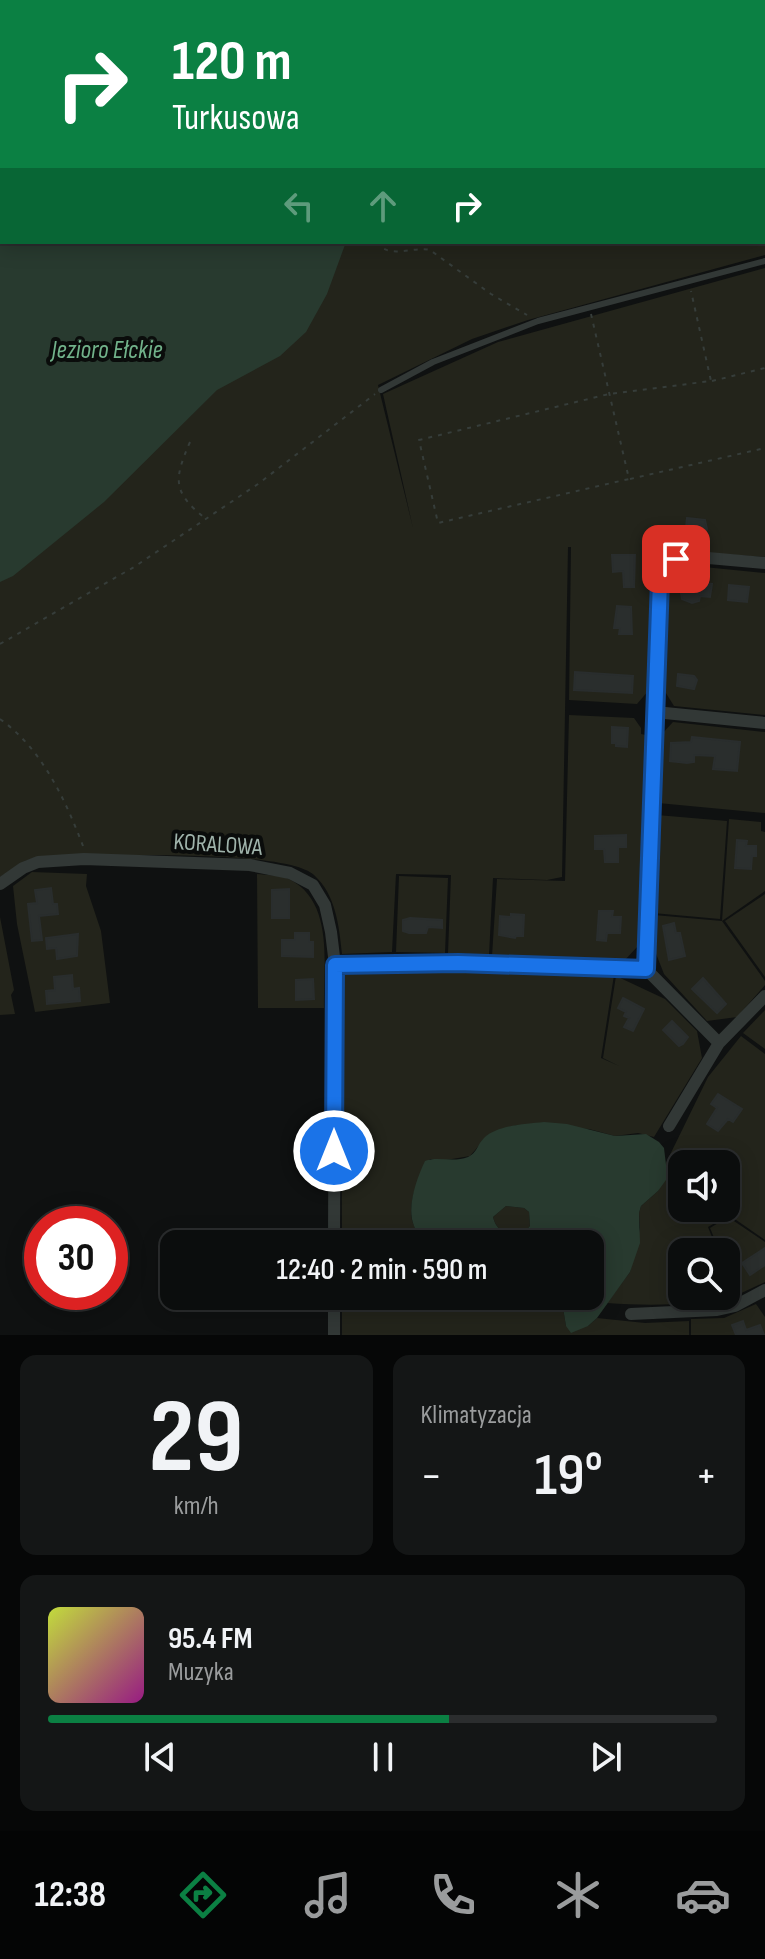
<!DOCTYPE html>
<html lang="pl">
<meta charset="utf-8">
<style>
:root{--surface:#0b0d0d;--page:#141616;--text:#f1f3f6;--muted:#9a9c9d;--line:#2b2d2e;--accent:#0b8043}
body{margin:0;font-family:"Sofia Sans Condensed",sans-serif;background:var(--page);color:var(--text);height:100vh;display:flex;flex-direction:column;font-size:30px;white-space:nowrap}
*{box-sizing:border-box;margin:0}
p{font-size:26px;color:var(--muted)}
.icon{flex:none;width:44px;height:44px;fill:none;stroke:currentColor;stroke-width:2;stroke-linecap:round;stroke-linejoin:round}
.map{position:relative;height:1335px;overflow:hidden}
.drawer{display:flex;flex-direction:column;gap:20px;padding:20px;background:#060707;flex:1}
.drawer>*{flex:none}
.guide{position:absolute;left:0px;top:0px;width:766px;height:244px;box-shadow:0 4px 20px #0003,0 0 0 2px var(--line);background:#0b8043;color:#fff;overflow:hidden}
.fabs{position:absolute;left:668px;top:1150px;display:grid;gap:16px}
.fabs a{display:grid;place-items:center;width:72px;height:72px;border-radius:16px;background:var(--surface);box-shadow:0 4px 20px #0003,0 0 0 2px var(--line);font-size:40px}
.speed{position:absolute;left:24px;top:1206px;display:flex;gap:16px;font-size:40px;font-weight:700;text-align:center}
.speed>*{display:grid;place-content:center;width:104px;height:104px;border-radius:50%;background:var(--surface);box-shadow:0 4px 20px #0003,0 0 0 2px var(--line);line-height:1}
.speed .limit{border:12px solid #d22;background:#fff;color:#111}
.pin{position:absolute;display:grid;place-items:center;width:68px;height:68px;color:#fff;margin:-34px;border-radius:16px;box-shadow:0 4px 12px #0006}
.me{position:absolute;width:88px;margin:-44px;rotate:0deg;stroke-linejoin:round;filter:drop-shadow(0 0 6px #0008)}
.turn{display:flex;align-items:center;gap:28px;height:168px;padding:0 40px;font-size:36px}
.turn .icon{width:104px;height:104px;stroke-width:2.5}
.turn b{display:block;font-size:56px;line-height:68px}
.lanes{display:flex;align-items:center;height:76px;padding:0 40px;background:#0003;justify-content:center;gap:40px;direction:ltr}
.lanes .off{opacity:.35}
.big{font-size:60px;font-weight:600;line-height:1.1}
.drawer .tile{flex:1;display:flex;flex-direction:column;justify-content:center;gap:12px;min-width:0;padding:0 28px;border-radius:16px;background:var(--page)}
.drawer .dial{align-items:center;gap:0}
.dial b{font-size:104px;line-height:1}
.song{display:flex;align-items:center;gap:24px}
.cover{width:96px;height:96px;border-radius:12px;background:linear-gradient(135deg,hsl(70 70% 55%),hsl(310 70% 35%))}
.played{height:8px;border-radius:4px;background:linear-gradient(90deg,var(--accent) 60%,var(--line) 60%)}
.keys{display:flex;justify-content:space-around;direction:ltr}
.heat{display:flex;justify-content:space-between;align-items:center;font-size:44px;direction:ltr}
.drawer .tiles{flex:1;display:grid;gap:20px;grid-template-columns:1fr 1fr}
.tile:last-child{grid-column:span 2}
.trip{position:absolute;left:160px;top:1230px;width:444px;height:80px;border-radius:16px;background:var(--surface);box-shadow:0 4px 20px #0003,0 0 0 2px var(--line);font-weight:600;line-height:80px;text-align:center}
.dock{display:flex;height:128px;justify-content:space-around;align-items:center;background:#040505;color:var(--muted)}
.dock .icon{width:56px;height:56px}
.dock .current{color:var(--accent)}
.dock b{font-size:36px;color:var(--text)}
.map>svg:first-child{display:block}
.green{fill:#23241b;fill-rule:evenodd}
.water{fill:#283a2f;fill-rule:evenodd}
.building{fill:#2a2e2d;stroke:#292d2d;stroke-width:2}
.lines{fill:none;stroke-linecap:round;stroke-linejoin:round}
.path{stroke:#363d3a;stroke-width:2;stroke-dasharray:4 6;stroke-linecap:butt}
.lane{stroke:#323836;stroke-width:6}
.street{stroke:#323836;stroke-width:12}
.route-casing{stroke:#114b97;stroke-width:20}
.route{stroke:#1a73e8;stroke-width:14}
.labels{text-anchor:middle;stroke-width:8;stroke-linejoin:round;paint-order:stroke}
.street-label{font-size:24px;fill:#9fb3ab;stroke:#0a0c0b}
.water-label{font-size:26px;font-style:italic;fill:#71b28a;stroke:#0a0c0b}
</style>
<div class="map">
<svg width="765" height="1335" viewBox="0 0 765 1335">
<rect width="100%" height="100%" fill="#0f1111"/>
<path class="green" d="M 765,203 L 765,255 L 528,320 L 472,339 L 378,385 L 413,528 L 383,394 L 498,342 L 765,268 L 765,557 L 654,549 L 649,690 L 637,704 L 569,700 L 571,547 L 568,547 L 562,877 L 547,880 L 493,878 L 489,955 L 448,953 L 451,875 L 396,874 L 392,952 L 342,954 C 339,926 336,895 314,875 C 285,848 88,856 40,856 L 25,861 L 0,877 L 0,577 L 342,250 L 346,242 L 764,242 Z
M 684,565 L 765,573 L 765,715 L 674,706 L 664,690 L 668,582 Z
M 569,715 L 634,718 L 641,728 L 641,734 L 646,735 L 638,946 L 624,961 L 492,956 L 497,879 L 565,881 Z
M 673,722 L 765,732 L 765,813 L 658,803 L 660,736 Z
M 657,815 L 727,821 L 720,919 L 653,913 Z
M 729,819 L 761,822 L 761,831 L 765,832 L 765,891 L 722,921 L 765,981 L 765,985 L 737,1017 L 707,1021 L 664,974 L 653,946 L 654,915 L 722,921 Z
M 32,872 L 87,874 L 86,886 L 101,931 L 110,1003 L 35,1012 L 17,924 L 13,886 Z
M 257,874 C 267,875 280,875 289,879 C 335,902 323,966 324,1008 L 258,1008 Z
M 399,876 L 448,878 L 445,953 L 396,952 Z
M 765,894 L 765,977 L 725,921 Z
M 0,917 L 14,990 L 11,995 L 15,1014 L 0,1015 Z
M 458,969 L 614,975 L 601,1058 L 619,1066 L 603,1058 L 616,976 L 665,999 L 697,1031 L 702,1058 L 654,1137 L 638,1133 L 615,1136 L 589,1129 L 517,1125 L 488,1135 L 470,1156 L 440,1161 L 430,1159 C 419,1176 408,1199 412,1220 C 414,1228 420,1236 423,1244 L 342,1244 L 341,970 Z
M 765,1010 L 765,1049 L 743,1033 Z
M 741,1036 L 765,1054 L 765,1240 L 729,1215 L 708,1227 L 718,1252 L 682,1252 L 682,1296 L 726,1296 L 726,1273 L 735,1295 C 693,1306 650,1306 607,1303 L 630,1272 L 640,1228 L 639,1213 L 641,1206 L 658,1191 L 667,1173 L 665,1165 L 708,1077 ZM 682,1164 L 726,1164 L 726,1208 L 682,1208 Z
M 506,1206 L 524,1208 L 529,1212 L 530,1226 C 518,1240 497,1236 493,1217 Z
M 728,1217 L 765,1242 L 765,1282 L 737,1295 L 726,1267 L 726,1252 L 720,1252 L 710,1228 Z
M 342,1296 L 456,1296 L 464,1299 L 478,1296 L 561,1296 L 566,1326 L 588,1326 L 597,1318 L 645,1323 L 689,1321 L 689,1335 L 342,1335 Z
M 756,1304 L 765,1317 L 765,1335 L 691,1335 L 691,1319 L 724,1318 Z"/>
<path class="water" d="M 0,0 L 765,0 L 765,216 L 764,2 L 2,2 L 2,242 L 346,242 L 327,294 L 306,332 L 280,356 L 217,390 L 104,502 L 13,576 L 0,582 Z
M 544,1122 L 567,1124 L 615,1136 L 646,1134 L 659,1142 L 664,1148 L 667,1173 L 666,1180 L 658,1191 L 641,1206 L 639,1213 L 640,1243 L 630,1272 L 597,1318 L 588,1326 L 571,1333 L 566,1326 L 561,1296 L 590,1296 L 590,1244 L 423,1244 C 420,1238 416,1232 414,1226 C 406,1207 417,1178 425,1161 C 438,1156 453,1163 468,1157 C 477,1153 477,1145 484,1138 C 497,1125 526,1124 544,1122 ZM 506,1206 L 524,1208 L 529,1212 L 530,1226 C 518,1240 497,1236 493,1217 Z"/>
<path class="building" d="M 687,518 L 705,520 L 707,529 L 703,538 L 685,536 Z
M 612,555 L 635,555 L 634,587 L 624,587 L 623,571 L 613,572 Z
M 683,581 L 712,584 L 710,597 L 700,596 L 699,601 L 692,603 L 682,599 L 680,588 Z
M 729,585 L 749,587 L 747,602 L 728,600 Z
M 617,606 L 631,607 L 632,634 L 619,634 L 620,628 L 614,628 Z
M 575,672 L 633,676 L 632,693 L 574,690 Z
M 678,674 L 694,676 L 697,680 L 694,689 L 677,686 Z
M 612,727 L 628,728 L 627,747 L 616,746 L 616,743 L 612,743 Z
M 692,737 L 740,742 L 737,771 L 713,769 L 715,756 L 694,755 L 694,762 L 687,763 L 670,761 L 671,743 L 691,742 Z
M 626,835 L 626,847 L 618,847 L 618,862 L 605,862 L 604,849 L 595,849 L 595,836 Z
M 737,840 L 747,841 L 746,846 L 756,846 L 756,856 L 752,856 L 751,869 L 735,868 Z
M 51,888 L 53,904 L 57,904 L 58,914 L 39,916 L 42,940 L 32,941 L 28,904 L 37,903 L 35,890 Z
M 289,889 L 289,918 L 272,918 L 272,890 Z
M 599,911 L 613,911 L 612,917 L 621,917 L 620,933 L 607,933 L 606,941 L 597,940 Z
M 511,914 L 524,915 L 523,936 L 516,936 L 515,938 L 499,935 L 500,916 L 511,917 Z
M 410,918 L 442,920 L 442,928 L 428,927 L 426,933 L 409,933 L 403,931 L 403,920 Z
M 674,923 L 676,933 L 680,933 L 685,956 L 669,960 L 663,926 Z
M 295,933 L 309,933 L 309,942 L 313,942 L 313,957 L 282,956 L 282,940 L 295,940 Z
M 78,934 L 77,956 L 57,959 L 56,948 L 47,949 L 46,938 Z
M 72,975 L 73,989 L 79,988 L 80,1001 L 47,1004 L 46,991 L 55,990 L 54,977 Z
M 703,978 L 726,1004 L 717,1013 L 692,989 Z
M 313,979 L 314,999 L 296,1000 L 296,980 Z
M 623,998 L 644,1009 L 633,1031 L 624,1027 L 629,1018 L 624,1016 L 626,1012 L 618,1008 Z
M 672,1021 L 688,1037 L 683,1044 L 679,1046 L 663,1030 Z
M 718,1094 L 742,1109 L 733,1122 L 728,1119 L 718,1131 L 707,1124 L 717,1108 L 711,1104 Z
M 765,1248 L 765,1265 L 750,1275 L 742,1263 Z
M 743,1321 L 746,1330 L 760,1325 L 764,1335 L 736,1335 L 732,1325 Z"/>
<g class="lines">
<path class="path" d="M 377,242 C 388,260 413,246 430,250 L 491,294 L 527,315
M 591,314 L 629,479 L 438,523 L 419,440 L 609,394 L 711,381 L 691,291
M 712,381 L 765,368
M 190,442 C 174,479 172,492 205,518
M 630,479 L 765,448
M 0,644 L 134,567 L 258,484 L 375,394
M 0,719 C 42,749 65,799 83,846
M 519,1244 L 521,1232"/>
<path class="lane" d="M 381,390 L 433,362 L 538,321 L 765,261"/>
<path class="street" d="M 655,712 L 765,723
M 0,884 L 23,868 L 38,862 L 84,859 L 250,865 L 290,873 L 313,885 L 325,905 L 331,932 L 335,965 L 334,1244
M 335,965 L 458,963 L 646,969
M 719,1043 L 646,969 L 660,581 L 668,563 L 686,556 L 765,563
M 669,1126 L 719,1043 L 765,996
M 631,1314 L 717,1310 L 735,1306 L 765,1290
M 334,1335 L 334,1296"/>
</g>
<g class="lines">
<defs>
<path id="route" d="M 334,1151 L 335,965 L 458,963 L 646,969 L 660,581 L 668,563 L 676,559"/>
</defs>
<use href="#route" class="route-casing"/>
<use href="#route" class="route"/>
</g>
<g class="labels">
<g class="street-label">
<text transform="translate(218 844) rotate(4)" y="8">KORALOWA</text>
</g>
<g class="water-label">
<text x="107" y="358">Jezioro Ełckie</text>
</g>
</g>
</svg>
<div class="fabs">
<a><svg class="icon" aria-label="sound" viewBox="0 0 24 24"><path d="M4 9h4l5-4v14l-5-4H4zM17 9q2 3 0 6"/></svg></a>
<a><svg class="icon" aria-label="search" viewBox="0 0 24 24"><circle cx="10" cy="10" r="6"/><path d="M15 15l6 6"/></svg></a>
</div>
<div class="speed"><div class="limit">30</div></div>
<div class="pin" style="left:676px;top:559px;background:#d93025"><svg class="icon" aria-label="arrive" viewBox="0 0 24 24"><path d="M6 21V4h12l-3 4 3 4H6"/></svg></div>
<svg class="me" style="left:334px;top:1151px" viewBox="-20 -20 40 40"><circle r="17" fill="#1a73e8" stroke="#fff" stroke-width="3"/><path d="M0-11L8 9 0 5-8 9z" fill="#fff"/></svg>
<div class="trip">12:40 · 2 min · 590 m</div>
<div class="guide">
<div class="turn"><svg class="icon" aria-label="right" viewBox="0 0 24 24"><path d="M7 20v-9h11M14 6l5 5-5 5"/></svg><div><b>120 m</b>Turkusowa</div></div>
<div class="lanes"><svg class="icon off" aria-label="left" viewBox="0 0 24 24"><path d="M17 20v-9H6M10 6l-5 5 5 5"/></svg><svg class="icon off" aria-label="ahead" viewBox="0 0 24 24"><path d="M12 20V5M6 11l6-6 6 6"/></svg><svg class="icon" aria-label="right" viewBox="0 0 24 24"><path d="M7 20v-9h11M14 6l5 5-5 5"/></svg></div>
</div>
</div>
<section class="drawer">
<div class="tiles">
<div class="tile dial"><b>29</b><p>km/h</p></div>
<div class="tile"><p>Klimatyzacja</p>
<div class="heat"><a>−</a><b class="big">19°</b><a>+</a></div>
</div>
<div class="tile">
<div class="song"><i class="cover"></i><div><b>95.4 FM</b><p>Muzyka</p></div></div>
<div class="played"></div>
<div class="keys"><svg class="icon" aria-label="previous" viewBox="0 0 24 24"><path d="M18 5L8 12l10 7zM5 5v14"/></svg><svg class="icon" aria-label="pause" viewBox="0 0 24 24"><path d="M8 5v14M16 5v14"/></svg><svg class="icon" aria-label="next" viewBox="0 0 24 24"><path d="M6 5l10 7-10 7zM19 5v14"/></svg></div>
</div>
</div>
</section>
<nav class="dock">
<b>12:38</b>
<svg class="icon current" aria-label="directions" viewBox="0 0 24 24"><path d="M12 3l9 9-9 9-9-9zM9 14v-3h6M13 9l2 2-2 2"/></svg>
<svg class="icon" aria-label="music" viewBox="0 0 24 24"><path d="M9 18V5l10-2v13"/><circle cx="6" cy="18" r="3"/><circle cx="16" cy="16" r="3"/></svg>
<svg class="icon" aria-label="phone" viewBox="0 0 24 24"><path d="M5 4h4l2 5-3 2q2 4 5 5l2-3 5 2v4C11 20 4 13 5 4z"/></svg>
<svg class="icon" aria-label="climate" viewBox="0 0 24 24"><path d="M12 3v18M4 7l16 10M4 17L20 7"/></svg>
<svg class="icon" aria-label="car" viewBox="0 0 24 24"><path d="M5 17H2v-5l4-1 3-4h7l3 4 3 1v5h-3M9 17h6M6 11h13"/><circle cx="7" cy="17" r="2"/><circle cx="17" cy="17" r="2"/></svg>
</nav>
